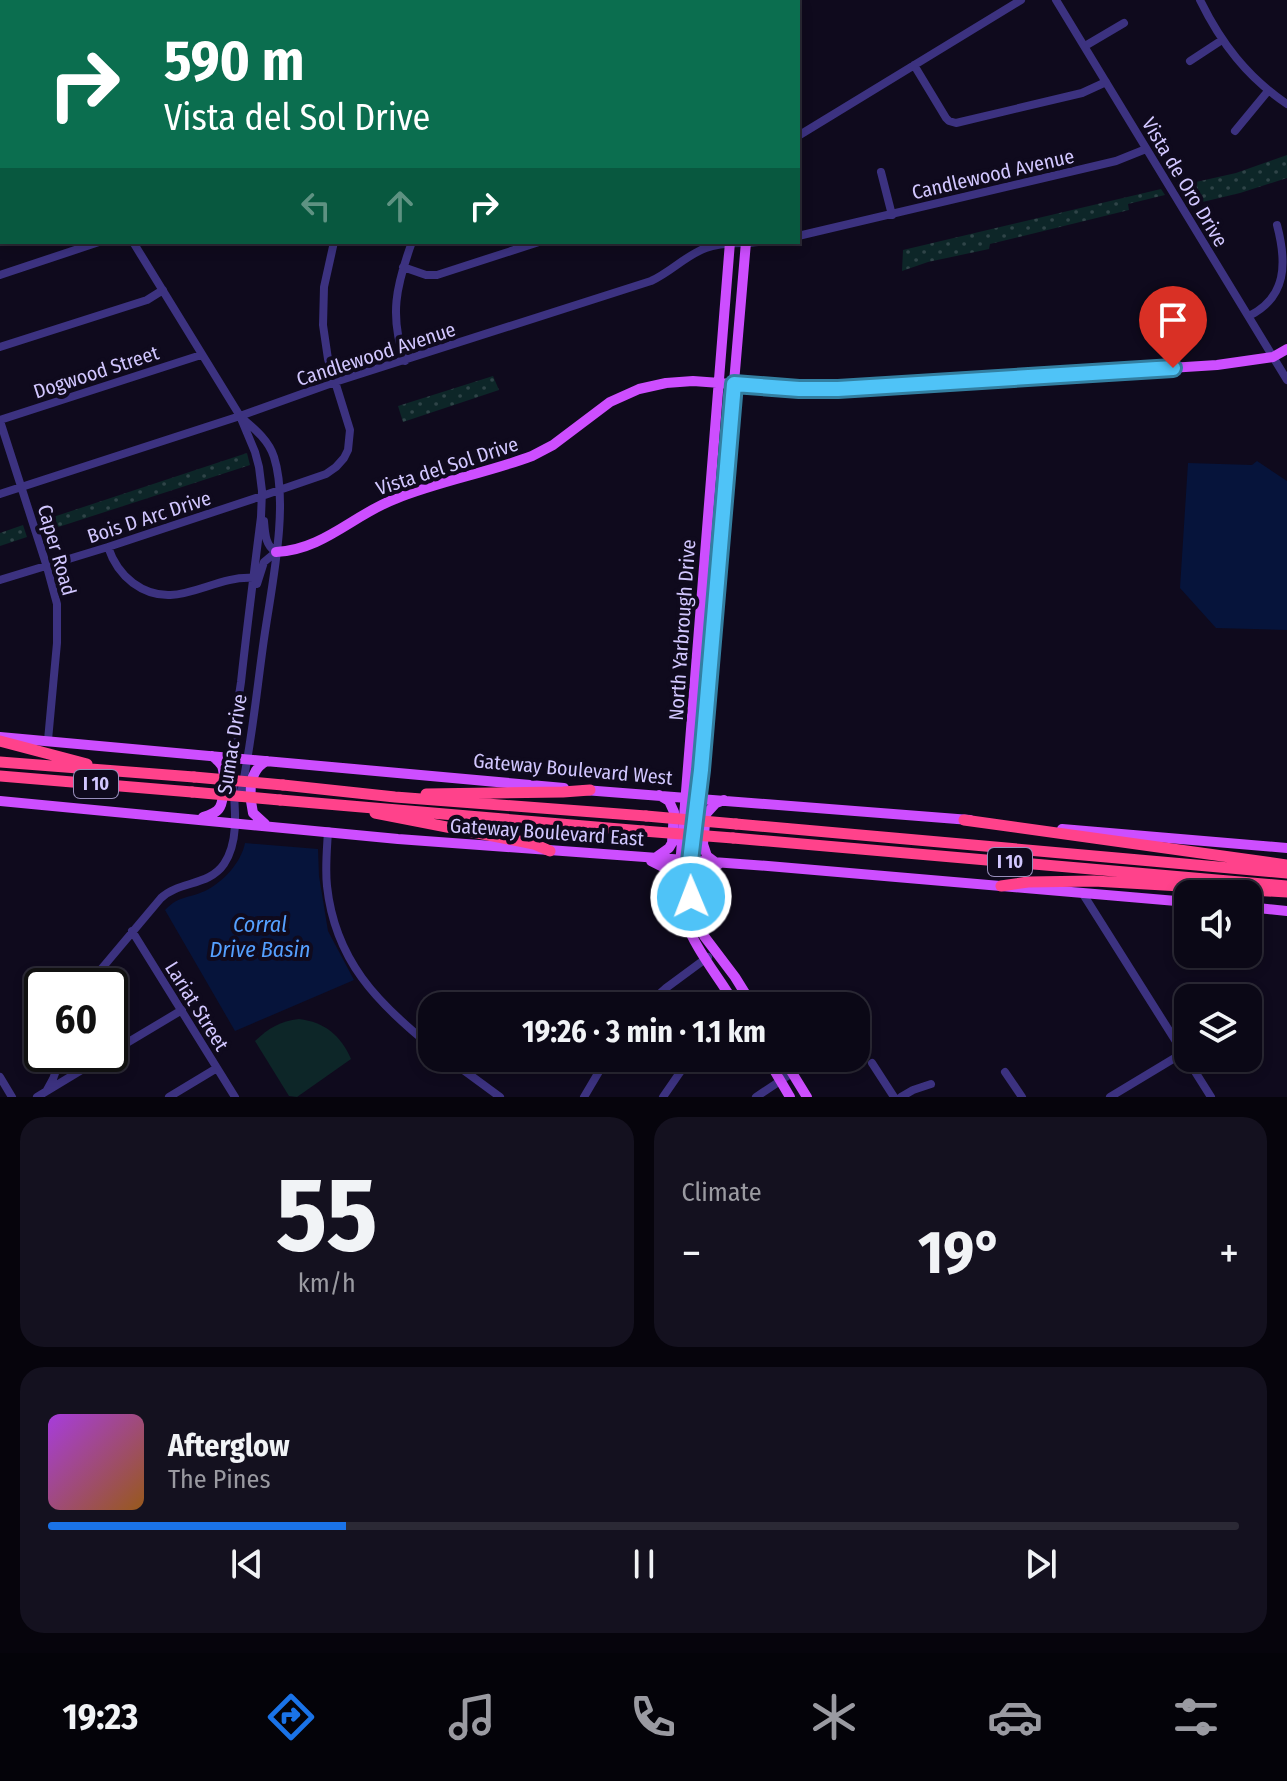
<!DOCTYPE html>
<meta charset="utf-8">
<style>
:root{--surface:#0b0816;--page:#14111f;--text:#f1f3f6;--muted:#9a9aa1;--line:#2b2935;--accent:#1a73e8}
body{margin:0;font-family:"Fira Sans Condensed",sans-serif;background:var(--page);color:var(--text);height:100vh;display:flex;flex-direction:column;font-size:30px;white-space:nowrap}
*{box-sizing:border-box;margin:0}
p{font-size:26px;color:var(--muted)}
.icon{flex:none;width:44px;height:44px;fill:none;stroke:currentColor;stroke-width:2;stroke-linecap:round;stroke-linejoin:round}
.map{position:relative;height:1097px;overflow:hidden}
.sheet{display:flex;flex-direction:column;gap:20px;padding:20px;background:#06040c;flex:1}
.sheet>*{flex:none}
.top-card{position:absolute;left:0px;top:0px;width:800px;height:244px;box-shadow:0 4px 12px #0003,0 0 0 2px var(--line);background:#0b6e4f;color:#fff;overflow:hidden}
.tools{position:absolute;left:1174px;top:880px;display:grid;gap:16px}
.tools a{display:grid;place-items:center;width:88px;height:88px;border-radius:16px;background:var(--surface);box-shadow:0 4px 12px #0003,0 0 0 2px var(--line);font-size:40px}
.speed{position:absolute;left:24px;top:968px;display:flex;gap:16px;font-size:40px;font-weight:700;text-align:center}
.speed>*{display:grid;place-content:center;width:104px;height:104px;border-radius:50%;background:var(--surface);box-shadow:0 4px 12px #0003,0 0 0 2px var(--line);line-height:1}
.speed .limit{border:4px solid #111;border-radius:12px;background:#fff;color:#111}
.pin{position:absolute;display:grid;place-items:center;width:68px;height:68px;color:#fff;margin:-82px -34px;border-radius:50% 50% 50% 0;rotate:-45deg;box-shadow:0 0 8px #0007}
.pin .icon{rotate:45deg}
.me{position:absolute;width:88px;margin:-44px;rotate:359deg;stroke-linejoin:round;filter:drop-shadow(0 0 6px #0008)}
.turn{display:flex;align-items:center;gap:28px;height:168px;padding:0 32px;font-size:36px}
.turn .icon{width:104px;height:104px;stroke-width:2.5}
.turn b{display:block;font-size:56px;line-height:68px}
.lanes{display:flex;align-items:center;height:76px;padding:0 32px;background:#0003;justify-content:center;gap:40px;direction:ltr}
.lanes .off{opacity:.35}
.big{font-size:60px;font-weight:700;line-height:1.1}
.sheet .widget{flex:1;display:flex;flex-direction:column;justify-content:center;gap:12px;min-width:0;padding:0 28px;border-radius:24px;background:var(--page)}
.sheet .dial{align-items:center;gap:0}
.dial b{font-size:104px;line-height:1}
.song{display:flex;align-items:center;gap:24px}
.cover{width:96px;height:96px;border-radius:12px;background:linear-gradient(135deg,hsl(280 70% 55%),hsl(30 70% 35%))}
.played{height:8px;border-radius:4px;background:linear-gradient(90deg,var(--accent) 25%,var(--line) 25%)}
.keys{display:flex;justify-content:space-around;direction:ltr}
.heat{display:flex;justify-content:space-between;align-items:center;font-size:44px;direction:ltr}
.sheet .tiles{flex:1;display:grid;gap:20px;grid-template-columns:1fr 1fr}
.widget:last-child{grid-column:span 2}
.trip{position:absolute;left:418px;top:992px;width:452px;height:80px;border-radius:24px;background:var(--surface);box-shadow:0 4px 12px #0003,0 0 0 2px var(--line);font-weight:700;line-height:80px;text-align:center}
.tabs{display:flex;height:128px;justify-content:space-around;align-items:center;background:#040309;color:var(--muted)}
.tabs .icon{width:56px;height:56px}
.tabs .current{color:var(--accent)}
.tabs b{font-size:36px;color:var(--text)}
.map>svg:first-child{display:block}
.grass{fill:url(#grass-dots)}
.green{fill:#0d2628}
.water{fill:#06143b}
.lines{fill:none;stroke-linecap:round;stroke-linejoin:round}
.minor{stroke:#3c3280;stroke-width:8}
.major{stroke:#cd4eff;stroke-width:10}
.highway{stroke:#ff428b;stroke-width:11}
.highway-bridge{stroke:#ff428b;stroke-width:11}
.route-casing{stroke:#337fa1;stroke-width:20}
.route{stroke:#4fc3f7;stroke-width:14}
.labels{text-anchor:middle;stroke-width:8;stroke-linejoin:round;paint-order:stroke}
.shield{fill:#0f0a1d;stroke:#988ebb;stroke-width:2}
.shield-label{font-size:18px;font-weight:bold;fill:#d2c7ff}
.street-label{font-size:20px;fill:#d2c7ff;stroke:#0f0a1d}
.water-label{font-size:22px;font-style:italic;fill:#55a0ff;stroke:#0f0a1d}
</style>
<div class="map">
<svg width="1287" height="1097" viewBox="0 0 1287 1097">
<defs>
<pattern id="grass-dots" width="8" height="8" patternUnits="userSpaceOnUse" patternTransform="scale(2)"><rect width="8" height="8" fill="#0d2628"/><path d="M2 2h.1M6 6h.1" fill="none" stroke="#2f4448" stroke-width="1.8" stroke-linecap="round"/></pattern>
</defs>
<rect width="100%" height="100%" fill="#0f0a1d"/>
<path class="grass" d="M 1287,155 L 1287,178 L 1240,193 L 1190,205 L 1178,186 L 1236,173 Z
M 1161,189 L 1165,195 L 1128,204 L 1129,210 L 990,244 L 989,249 L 928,262 L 902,271 L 903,250 Z
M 493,376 L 499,390 L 403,422 L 398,406 Z
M 247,453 L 250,465 L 43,532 L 41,521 Z
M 23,525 L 27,537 L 0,546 L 0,533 Z"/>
<path class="green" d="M 299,1019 C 325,1022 341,1036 351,1059 L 297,1097 L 289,1096 L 255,1041 C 269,1028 280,1021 299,1019 Z"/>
<path class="water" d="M 1257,461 L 1287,481 L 1287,630 L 1216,628 L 1180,588 L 1188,463 L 1252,465 Z
M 245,843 L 318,849 L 319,876 L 328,931 L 354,980 L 235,1031 L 165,910 C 180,895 187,899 205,891 C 223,882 241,863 245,843 Z"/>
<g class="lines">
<path class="minor" d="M 395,0 L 396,2
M 450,0 L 451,2
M 544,0 L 545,2
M 1056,0 L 1287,380
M 1200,0 C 1221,43 1247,77 1287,104
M 90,2 L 94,0
M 232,2 L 235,0
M 369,2 L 372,0
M 787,2 L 789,0
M 0,21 L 2,25
M 1085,46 L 1124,23
M 1190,61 L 1222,40
M 914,65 L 946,118 L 949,121 L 956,123 L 1082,93 L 1106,82
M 0,128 L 2,128
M 1235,131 L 1268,91
M 798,136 L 1021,0
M 881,172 L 892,215
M 0,201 L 2,201
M 798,236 L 1116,161 L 1146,149
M 403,267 L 426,275 L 437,275 L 539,242
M 0,275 L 99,242
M 1249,316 C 1287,297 1287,263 1277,225
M 0,347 L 147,300 L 163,290
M 405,361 C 389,316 396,286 412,242
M 0,420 L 201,355
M 0,421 L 47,567 L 57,604 L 57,643 L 48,740
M 0,494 L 240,416 L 335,382 L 651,281 C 671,272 686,255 706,248 C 722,242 742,244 758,242
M 264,521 C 265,533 265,545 276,552
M 108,547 C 113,562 121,574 133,583 C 175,614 210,575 253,578
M 0,580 L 108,547 L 262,496 L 326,474 L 336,467 L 344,458 L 348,450 L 350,430 L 328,359 L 323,325 L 324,287 L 334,242
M 257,584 L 264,562 L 276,552
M 240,798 C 251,748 256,697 263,646 C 270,593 290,507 274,457 C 269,441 256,430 243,419
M 328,831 C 327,849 325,868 327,886 C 335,960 377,1003 432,1047
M 1083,894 L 1211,1097
M 132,931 L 235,1097
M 87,986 L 161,898 C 179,881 209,886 224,864 C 242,837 233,797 232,767 C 231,739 237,710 241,682 C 247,627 254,572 261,517 L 262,491 L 259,467 L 255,452 L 240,416 L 133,242
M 646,1006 L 666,988 L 708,957
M 110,1053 L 182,1010
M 447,1058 L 500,1097
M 872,1063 L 894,1097
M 1005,1072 L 1022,1097
M 0,1077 L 12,1097
M 47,1090 L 53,1079 L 62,1054
M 37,1097 L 108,1054
M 169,1097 L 217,1068
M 584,1097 L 607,1058
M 663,1097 L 683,1068 L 692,1058
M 756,1097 L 792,1073
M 901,1097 L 913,1090 L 931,1084
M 1110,1097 L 1183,1053"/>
<path class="major" d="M 731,0 L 732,2
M 746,0 L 747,2
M 730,242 L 679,879 C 680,937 709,960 736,1006
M 746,242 L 701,770 L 690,875 L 693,908 L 704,936 L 735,977 L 753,1006
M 276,552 C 323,550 353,515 395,499 C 439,481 487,473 532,456 L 553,445 L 610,402 L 639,389 L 666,383 L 693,381 L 801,389 L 838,389 L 1217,365 L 1273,357 L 1287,349
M 0,737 L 564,788
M 584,790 L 970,820
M 0,801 L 398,839 L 768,866 L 1188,902
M 203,817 C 210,815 217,813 220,807 C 224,800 225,773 222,766 C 219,761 217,760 212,756
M 265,824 L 253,813 C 249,794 248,770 267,761
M 1062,829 L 1287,848
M 655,858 L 669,848 L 672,843 L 674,812 L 669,801 L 659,795
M 651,861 L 669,870 L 678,887
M 715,862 L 707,856 L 703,844 L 706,814 L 716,803 L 724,800
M 693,891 C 698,876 704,870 719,864
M 1248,907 L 1287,911
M 767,1058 L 790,1097
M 783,1058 L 807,1097"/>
<path class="highway" d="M 0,741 L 87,764
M 0,762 L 194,777
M 0,776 L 192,792
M 283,785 L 395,797 L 646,816
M 426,794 L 563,792 L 590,790
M 280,800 L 643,831
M 375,813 L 534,844 L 550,851
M 964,820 L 1287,865
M 736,824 L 1287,873
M 733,838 L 1287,886
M 1001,886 L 1028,882 L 1094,881 L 1287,892"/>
<path class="highway-bridge" d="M 194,777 L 283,785
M 192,792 L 280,800
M 646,816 L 736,824
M 643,831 L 733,838"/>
</g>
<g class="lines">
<defs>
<path id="route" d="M 691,897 L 690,861 L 701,770 L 734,384 L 799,389 L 838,389 L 1173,368"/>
</defs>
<use href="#route" class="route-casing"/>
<use href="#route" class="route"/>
</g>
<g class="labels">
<g class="shield">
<rect x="74" y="770" width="44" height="28" rx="6"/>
<rect x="988" y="848" width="44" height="28" rx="6"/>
</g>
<g class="shield-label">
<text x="96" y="790">I 10</text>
<text x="1010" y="868">I 10</text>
</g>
<g class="street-label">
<text transform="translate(993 174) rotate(-13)" y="7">Candlewood Avenue</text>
<text transform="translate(1185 182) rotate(59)" y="7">Vista de Oro Drive</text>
<text transform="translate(376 354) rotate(-18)" y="7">Candlewood Avenue</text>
<text transform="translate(96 372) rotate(-18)" y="7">Dogwood Street</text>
<text transform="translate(447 466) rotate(-18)" y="7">Vista del Sol Drive</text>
<text transform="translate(149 517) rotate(-18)" y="7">Bois D Arc Drive</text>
<text transform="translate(57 550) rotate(74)" y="7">Caper Road</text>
<text transform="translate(682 630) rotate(-86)" y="7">North Yarbrough Drive</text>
<text transform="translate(232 744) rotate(-81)" y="7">Sumac Drive</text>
<text transform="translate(573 769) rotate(5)" y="7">Gateway Boulevard West</text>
<text transform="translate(547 832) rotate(4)" y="7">Gateway Boulevard East</text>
<text transform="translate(197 1006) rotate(58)" y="7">Lariat Street</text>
</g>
<g class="water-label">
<text x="260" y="932">Corral<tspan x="260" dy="25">Drive Basin</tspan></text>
</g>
</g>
</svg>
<div class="tools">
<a><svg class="icon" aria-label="sound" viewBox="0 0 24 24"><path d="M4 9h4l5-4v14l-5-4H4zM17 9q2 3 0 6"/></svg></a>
<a><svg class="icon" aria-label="layers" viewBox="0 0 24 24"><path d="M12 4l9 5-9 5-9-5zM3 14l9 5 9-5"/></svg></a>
</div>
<div class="speed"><div class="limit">60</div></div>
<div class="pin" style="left:1173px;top:368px;background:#d93025"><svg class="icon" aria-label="arrive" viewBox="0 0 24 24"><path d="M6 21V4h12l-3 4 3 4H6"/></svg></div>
<svg class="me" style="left:691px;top:897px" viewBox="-20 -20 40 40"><circle r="17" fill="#4fc3f7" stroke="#fff" stroke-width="3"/><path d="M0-11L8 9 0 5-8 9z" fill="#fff"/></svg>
<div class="trip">19:26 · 3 min · 1.1 km</div>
<div class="top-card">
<div class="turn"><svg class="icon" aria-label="right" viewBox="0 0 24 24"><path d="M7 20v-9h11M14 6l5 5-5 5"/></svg><div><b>590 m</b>Vista del Sol Drive</div></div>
<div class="lanes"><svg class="icon off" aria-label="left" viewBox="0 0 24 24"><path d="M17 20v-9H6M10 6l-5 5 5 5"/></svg><svg class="icon off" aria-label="ahead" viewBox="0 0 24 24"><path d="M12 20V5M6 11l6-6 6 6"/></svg><svg class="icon" aria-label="right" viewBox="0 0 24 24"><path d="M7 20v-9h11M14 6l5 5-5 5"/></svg></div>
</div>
</div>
<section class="sheet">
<div class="tiles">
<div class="widget dial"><b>55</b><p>km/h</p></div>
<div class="widget"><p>Climate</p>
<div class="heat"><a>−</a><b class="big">19°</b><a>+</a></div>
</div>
<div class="widget">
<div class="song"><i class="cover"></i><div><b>Afterglow</b><p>The Pines</p></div></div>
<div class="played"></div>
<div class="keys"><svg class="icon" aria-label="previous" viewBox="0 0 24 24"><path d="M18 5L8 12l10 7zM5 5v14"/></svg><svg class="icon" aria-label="pause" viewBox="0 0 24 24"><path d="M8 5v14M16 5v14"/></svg><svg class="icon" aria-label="next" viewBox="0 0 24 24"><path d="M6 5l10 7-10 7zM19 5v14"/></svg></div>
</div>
</div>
</section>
<nav class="tabs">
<b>19:23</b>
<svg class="icon current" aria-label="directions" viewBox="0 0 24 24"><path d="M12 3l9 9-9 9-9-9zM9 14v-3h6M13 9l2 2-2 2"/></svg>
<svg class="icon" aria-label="music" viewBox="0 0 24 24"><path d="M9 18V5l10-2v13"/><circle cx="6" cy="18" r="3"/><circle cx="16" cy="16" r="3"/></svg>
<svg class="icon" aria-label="phone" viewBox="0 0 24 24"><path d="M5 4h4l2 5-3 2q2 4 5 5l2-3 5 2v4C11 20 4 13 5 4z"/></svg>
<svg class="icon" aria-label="climate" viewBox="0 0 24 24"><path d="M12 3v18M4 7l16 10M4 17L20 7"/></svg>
<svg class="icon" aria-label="car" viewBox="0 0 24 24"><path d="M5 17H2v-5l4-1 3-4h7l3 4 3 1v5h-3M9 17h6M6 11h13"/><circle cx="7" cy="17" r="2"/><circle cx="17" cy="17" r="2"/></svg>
<svg class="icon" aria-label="filters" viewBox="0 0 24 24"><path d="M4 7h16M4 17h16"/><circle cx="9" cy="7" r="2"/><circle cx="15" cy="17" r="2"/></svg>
</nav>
